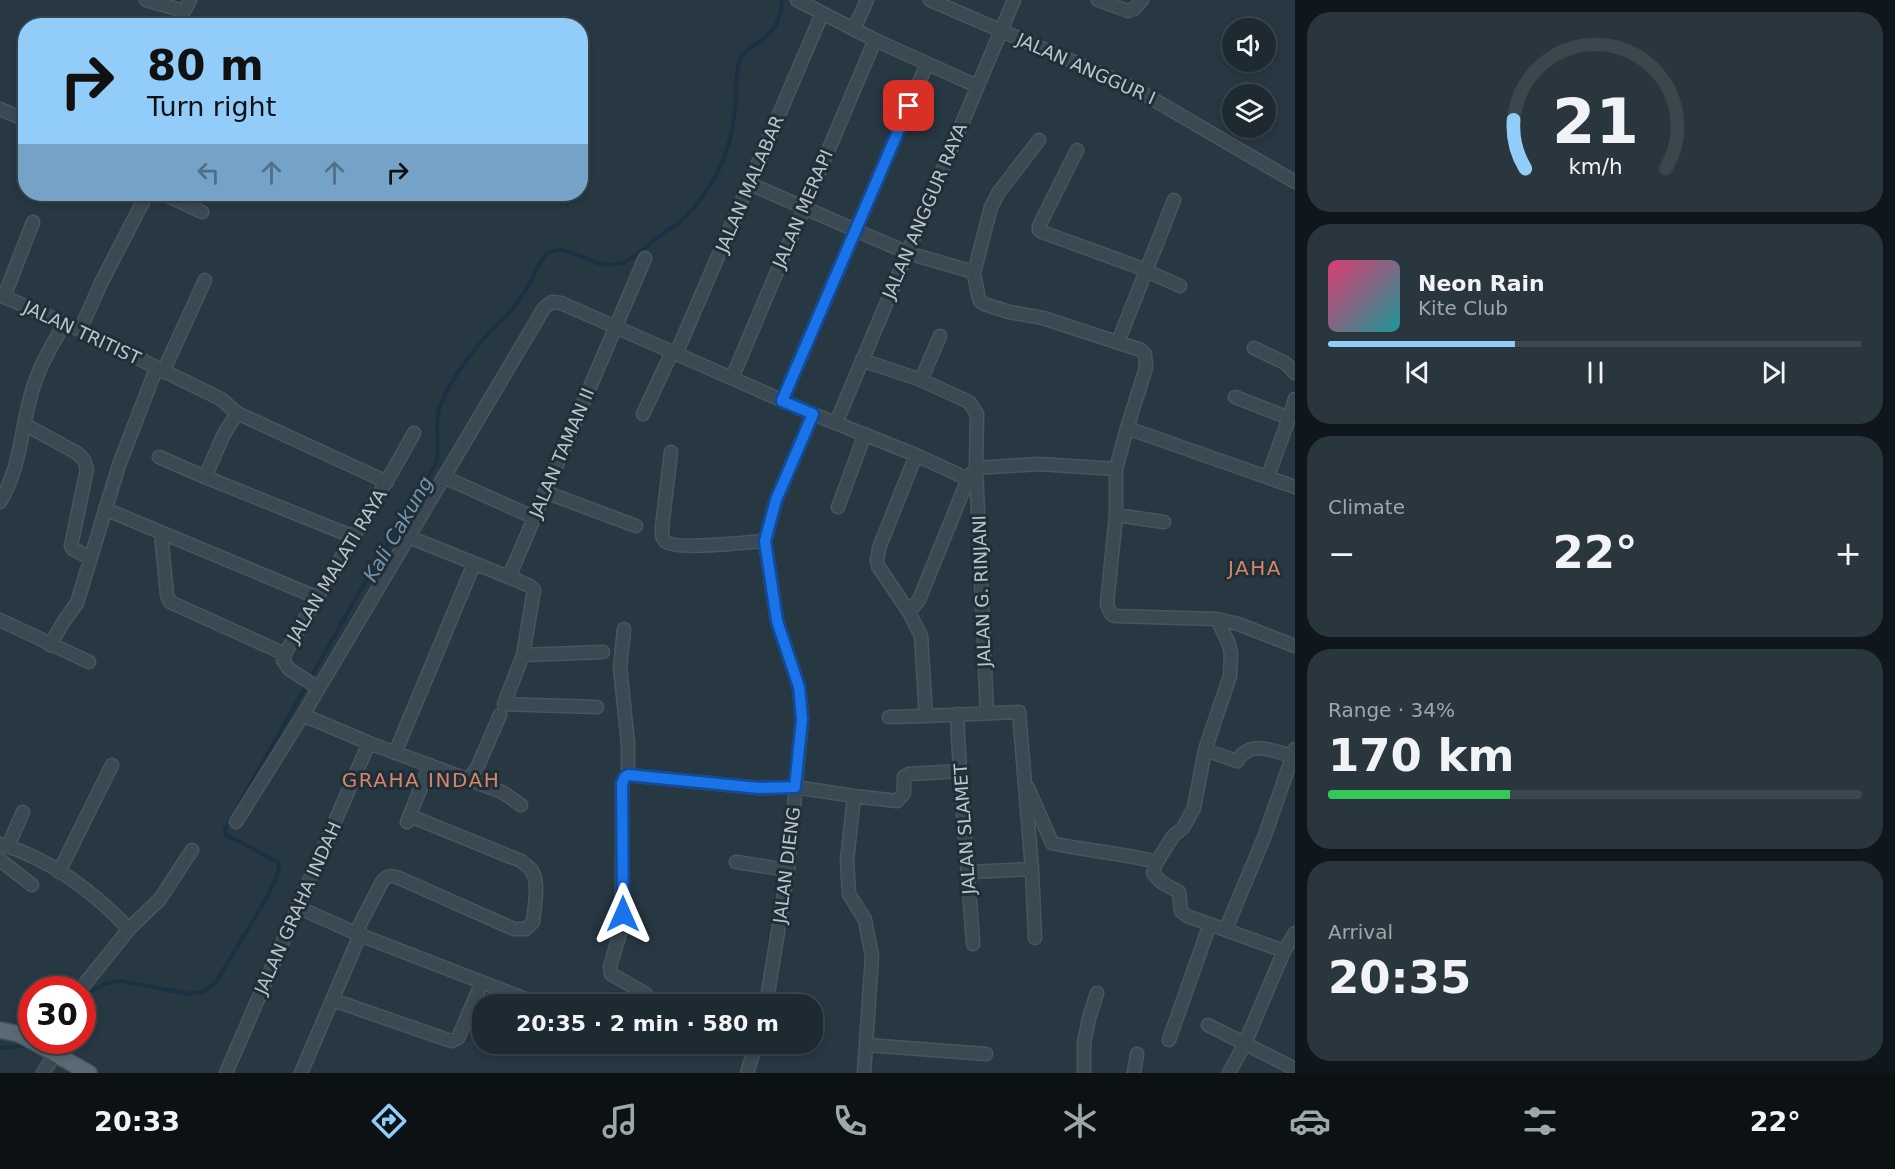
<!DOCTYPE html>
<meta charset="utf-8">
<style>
:root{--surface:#1d2a32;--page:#2a363e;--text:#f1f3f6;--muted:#a0a7ac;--line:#3b464d;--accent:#92ccf9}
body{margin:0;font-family:"DejaVu Sans",sans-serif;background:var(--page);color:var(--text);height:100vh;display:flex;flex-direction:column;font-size:22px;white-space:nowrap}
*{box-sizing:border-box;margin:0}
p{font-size:20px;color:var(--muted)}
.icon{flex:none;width:33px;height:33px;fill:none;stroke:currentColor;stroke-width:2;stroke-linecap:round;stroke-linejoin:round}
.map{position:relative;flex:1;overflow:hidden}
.panel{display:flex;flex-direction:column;gap:12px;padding:12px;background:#10171c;width:600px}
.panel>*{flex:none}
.banner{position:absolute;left:18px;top:18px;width:570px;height:183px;border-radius:24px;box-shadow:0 3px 9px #0003,0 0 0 2px var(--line);background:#92ccf9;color:#111;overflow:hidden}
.controls{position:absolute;left:1222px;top:18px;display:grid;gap:12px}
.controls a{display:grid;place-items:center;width:54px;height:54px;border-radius:50%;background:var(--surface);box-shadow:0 3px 9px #0003,0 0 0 2px var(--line);font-size:30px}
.speed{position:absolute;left:18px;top:976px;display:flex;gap:12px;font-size:30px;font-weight:700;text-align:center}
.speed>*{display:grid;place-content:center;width:78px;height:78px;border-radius:50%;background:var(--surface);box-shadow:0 3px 9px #0003,0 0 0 2px var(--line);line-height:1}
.speed .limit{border:9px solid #d22;background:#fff;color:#111}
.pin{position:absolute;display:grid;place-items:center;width:51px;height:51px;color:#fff;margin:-26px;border-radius:12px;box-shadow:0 3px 9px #0006}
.me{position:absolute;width:66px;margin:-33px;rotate:0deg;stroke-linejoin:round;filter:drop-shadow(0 0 4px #0008)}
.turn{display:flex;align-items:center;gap:21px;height:126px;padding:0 30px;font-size:27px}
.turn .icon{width:78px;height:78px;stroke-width:2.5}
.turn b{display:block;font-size:42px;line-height:51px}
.lanes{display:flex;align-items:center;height:57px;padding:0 30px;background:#0003;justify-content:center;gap:30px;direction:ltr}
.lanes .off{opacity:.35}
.big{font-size:45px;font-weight:800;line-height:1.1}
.panel .widget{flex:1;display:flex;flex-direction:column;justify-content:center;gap:9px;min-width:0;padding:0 21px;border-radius:24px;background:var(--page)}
.panel .dial{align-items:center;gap:0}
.dial svg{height:156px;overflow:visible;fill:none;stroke:var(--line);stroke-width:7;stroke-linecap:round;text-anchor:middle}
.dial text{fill:var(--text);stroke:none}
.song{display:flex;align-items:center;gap:18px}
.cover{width:72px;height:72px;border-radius:9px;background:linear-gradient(135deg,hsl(340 70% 55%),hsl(180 70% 35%))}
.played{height:6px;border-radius:3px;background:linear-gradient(90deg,var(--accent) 35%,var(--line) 35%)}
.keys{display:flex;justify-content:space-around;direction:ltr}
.heat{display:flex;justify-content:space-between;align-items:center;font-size:33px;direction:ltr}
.charge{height:9px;border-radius:4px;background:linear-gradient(90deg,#34c759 34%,var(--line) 0)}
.trip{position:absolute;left:472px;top:994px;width:351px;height:60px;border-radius:24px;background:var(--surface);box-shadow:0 3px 9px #0003,0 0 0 2px var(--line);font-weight:800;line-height:60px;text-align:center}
.tabs{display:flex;height:96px;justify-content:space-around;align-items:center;background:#0c1114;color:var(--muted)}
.tabs .icon{width:42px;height:42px}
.tabs .active{color:var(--accent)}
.tabs b{font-size:27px;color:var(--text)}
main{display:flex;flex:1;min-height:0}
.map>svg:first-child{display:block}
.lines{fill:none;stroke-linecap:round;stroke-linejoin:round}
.stream{stroke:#193142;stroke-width:4}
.minor-casing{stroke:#48555f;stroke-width:15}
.major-casing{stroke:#48555f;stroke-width:18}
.minor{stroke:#3b4953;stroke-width:12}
.major{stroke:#5a6973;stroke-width:15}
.route-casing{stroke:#114b97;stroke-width:15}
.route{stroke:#1a73e8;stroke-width:10}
.labels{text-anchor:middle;stroke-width:6;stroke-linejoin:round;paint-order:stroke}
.street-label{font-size:18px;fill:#b9c4cc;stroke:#202e38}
.water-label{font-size:20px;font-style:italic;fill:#7295ab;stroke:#202e38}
.neighbourhood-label{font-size:20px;letter-spacing:1.5px;fill:#d78569;stroke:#202e38}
</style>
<main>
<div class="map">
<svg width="1295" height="1073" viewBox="0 0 1295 1073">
<rect width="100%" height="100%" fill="#273843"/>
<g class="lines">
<path class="stream" d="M 82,1000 L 92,991 L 106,983 L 121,981 L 190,994 L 204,991 L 216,982 L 269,894 L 279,870 L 278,862 L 226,835 L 225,829 L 353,603 L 436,464 C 441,446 434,428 439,410 C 446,385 471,353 488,334 C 492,328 499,324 504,318 C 513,310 520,299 526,290 C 534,279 538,258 550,252 C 564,245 584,259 597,263 C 626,271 643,249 663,233 C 668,229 674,227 679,223 C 691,213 701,199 710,185 C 727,160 734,129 736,99 C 737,86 735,71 740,59 C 745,45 772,42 779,17 C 781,11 783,7 781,0
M 0,1048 L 29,1045"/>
<defs>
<path id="minor" d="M 146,0 L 184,11 L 186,8 L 190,0
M 797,0 L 875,40 L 977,86
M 930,0 L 1132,87 L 1295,182
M 1098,0 L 1128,11 L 1134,9 L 1142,0
M 854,29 L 867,0
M 0,109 L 26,120
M 1077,150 L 1039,226 L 1039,230 L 1042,232 L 1138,267 L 1180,286
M 750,184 L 908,253 L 970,271 L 975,269 L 991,207 L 999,192 L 1039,140
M 164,194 L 202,212
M 973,269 L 978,294 L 980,301 L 984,304 L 1009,312 L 1043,318 L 1141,350 L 1145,354 L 1146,368 L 1127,428 L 1295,487
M 0,295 L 80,330 L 221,399 L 237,413 L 387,482
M 4,297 L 33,222
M 80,330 L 102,281 L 147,194
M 1118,342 L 1174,200
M 1254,348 L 1285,363 L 1295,373
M 676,354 L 822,14
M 862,360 L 921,380 L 969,402 L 977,414 L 976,468 L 987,713
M 163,372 L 205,280
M 732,378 L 875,40
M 921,380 L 940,336
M 1235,397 L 1289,418 L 1268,476
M 782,401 L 927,64
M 237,413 L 224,434 L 205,477 L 354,537
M 643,414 L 672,352
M 1289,418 L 1295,399
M 836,423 L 1014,0
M 24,424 L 77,453 L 84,460 L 87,469 L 71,546 L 73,549 L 90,558
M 1127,428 L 1116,469 L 1116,515 L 1107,604 L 1111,614 L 1115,616 L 1217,619 L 1238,624 L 1295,646
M 671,452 L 662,527 C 662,532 661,537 665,541 C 674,551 749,542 765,541
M 916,455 L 879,548 L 877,561 L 878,566 L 909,612 L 921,636 L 926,716 L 1019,712 L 1032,869 L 1035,938
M 159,457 L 205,477
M 976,468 L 1039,464 L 1116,469
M 444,477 L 535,518
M 545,492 L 636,526
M 0,502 C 23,463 20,426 34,385 C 41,363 53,343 65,323
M 838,507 L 865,434
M 105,509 L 316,597
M 1116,515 L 1164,522
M 161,533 L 167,595 L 170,602 L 285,654
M 409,537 L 516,580 L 530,586 L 534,590 L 523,655 L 504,704 L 597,707
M 509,577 L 645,258
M 909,612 L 919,600 L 968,479
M 1217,619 L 1228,642 L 1231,653 L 1230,676 L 1205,750 L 1194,808 L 1183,828 L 1173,836 L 1155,865 L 1153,873 L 1161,882 L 1179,892 L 1181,911 L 1187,916 L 1284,951 L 1245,1043 L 1229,1073
M 0,620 L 89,662
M 624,629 L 620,667 L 628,744 L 628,775
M 50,645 L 64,621 L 77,603 L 119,465 L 156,369
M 523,655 L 603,652
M 318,688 L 289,669 L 283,660 L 285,654 C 326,579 373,508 414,433
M 957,714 C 960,791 968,867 973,944
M 303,715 L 369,743 L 502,792 L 521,805
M 889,717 L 926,716
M 1205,750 L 1237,761 C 1251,739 1271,751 1293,756
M 395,753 L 474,564
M 468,780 L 477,768 L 500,715
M 1028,788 L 1052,843 C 1087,851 1122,853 1157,862
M 854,796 L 897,801 L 904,793 L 904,777 L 909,774 L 959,771
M 236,822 L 303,715 L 544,308 L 552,302 L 561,303 L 813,414 L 916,455 L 968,479 L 976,468
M 407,822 L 430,765
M 0,844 C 49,858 94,892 129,929
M 8,846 L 23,812
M 0,860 L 32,885
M 736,862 L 788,870
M 59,872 L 112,765
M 969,872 L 1032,869
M 297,907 L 360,935 L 536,1003
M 1226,929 L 1265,835 L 1295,749
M 360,935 L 359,926 L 382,882 C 387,875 391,875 399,878 L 514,929 L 526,929 L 533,922 C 534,908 540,884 532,871 C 529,867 524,864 521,861 L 410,816
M 1284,951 L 1295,933
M 80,990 L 129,929 L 160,899 L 192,850
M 646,994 L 611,974 L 610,967 L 622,926 L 622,783 L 625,777 L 628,775 L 759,788 L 795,787 L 854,796 L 847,861 L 849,894 L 865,920 L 872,956 L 864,1073
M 333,1000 L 451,1041 L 458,1038 L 482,982
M 766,1005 L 788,870 L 802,719 L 799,687 L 777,621 L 765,541 L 776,500 L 813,414
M 1208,1025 L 1295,1069
M 1169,1040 L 1210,924
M 867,1045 L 986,1054
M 43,1073 L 55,1054
M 226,1073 L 369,743
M 301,1073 L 360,935
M 747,1073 L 756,1044
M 1084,1073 L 1084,1043 L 1089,1018 L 1097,993
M 1134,1073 L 1137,1054"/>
<path id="major" d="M 0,1030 L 19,1034 L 32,1041
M 32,1041 L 89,1073"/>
</defs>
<use href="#minor" class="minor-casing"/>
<use href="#major" class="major-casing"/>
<use href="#minor" class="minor"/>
<use href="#major" class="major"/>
</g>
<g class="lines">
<defs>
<path id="route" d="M 623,914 L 622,783 L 625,777 L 628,775 L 759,788 L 795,787 L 802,719 L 799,687 L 777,621 L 765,541 L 776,500 L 813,414 L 782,401 L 909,106"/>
</defs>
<use href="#route" class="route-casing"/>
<use href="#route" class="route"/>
</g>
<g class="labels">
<g class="street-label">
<text transform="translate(1086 69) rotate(24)" y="6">JALAN ANGGUR I</text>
<text transform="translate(750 184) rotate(-67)" y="6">JALAN MALABAR</text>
<text transform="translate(803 209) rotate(-67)" y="6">JALAN MERAPI</text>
<text transform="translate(925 211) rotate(-67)" y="6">JALAN ANGGUR RAYA</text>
<text transform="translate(82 333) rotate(25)" y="6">JALAN TRITIST</text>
<text transform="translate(562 453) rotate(-67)" y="6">JALAN TAMAN II</text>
<text transform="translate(337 566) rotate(-59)" y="6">JALAN MALATI RAYA</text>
<text transform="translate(982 591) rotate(-92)" y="6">JALAN G. RINJANI</text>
<text transform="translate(965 829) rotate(-94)" y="6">JALAN SLAMET</text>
<text transform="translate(787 865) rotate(-83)" y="6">JALAN DIENG</text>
<text transform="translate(298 908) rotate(-66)" y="6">JALAN GRAHA INDAH</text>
</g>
<g class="water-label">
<text transform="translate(398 529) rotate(-60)" y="7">Kali Cakung</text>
</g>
<g class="neighbourhood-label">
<text x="1255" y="575">JAHA</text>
<text x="421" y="787">GRAHA INDAH</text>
</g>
</g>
</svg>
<div class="controls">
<a><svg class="icon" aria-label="sound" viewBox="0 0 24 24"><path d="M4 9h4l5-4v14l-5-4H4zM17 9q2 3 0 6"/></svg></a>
<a><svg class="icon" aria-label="layers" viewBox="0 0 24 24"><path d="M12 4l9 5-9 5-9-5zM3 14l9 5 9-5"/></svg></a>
</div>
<div class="speed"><div class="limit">30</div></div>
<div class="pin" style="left:909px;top:106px;background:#d93025"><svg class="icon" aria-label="arrive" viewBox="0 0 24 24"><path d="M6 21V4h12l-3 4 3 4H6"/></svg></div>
<svg class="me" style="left:623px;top:914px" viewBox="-20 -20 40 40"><path d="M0-17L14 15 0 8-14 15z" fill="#1a73e8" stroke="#fff" stroke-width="4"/></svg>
<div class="trip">20:35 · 2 min · 580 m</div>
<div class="banner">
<div class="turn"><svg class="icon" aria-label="right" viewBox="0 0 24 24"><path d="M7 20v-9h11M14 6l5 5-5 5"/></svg><div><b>80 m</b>Turn right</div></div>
<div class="lanes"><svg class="icon off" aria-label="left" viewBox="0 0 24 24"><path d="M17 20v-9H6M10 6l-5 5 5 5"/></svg><svg class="icon off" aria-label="ahead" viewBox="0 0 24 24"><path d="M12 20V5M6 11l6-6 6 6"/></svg><svg class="icon off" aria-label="ahead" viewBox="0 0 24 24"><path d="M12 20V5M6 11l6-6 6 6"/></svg><svg class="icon" aria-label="right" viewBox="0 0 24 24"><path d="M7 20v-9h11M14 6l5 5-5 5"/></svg></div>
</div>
</div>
<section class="panel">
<div class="widget dial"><svg viewBox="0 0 100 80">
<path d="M14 69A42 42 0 1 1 86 69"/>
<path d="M14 69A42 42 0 0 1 8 44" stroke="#92ccf9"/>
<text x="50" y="56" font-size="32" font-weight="700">21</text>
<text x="50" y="72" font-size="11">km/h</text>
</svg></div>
<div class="widget">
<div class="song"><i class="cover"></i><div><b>Neon Rain</b><p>Kite Club</p></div></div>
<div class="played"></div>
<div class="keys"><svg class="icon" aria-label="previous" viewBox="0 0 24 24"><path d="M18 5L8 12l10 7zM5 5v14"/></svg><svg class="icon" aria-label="pause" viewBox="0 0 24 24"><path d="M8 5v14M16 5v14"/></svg><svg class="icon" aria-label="next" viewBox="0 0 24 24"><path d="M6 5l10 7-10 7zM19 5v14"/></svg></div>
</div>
<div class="widget"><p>Climate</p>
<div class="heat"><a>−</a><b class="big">22°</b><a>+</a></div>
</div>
<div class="widget"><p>Range · 34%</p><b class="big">170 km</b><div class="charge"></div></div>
<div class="widget"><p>Arrival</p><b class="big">20:35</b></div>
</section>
</main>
<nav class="tabs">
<b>20:33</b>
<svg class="icon active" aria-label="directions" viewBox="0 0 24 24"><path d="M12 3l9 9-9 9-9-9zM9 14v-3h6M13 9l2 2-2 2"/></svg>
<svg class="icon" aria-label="music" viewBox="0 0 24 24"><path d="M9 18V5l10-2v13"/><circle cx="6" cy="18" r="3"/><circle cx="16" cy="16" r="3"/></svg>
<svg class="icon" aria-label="phone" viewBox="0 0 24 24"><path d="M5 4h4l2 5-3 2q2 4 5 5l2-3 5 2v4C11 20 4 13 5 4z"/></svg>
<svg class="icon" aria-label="climate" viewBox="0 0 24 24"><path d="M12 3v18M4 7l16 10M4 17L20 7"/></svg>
<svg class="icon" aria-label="car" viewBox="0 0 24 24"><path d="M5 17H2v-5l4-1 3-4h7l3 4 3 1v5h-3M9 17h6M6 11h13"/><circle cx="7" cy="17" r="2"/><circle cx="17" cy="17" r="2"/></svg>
<svg class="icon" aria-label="filters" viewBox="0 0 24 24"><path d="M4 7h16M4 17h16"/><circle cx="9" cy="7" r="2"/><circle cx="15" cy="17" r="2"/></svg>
<b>22°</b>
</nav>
